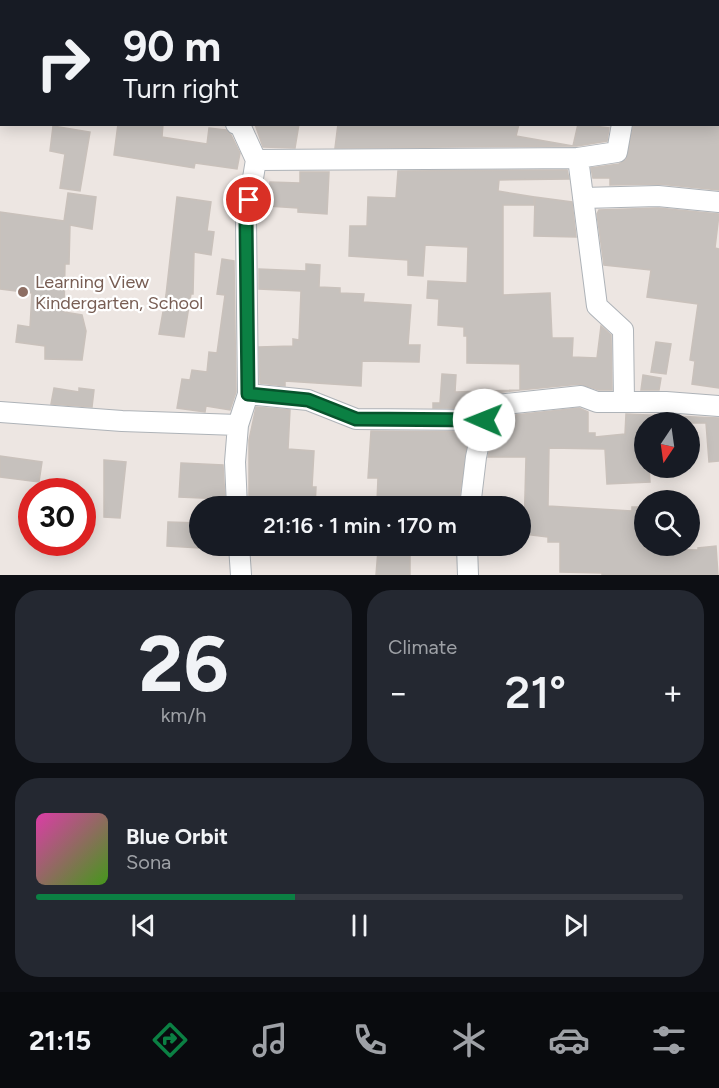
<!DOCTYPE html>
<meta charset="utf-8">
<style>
:root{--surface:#171b24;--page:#242831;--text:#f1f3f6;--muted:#9ea1a6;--line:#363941;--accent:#0b8043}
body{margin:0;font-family:Figtree,sans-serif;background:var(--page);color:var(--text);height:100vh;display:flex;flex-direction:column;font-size:22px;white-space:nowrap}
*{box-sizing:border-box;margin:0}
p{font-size:20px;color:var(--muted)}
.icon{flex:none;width:33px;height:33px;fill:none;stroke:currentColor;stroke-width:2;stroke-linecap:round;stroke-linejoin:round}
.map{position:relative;height:575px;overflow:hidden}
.drawer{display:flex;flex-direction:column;gap:15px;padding:15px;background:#0d0f14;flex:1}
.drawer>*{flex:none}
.top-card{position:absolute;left:0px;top:0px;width:720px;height:126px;box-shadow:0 3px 15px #0003;background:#171b24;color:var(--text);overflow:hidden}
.needle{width:39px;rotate:193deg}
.fabs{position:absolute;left:634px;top:412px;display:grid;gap:12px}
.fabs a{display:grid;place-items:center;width:66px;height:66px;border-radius:50%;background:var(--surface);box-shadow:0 3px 15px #0003;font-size:30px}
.speed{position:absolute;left:18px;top:478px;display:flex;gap:12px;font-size:30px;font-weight:700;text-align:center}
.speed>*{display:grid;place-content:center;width:78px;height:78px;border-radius:50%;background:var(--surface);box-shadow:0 3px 15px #0003;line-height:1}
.speed .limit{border:9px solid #d22;background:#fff;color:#111}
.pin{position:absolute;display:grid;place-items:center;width:51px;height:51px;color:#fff;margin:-26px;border:3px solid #fff;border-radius:50%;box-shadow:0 2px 6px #0007}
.me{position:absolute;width:66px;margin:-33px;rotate:271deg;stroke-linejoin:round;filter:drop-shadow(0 0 4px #0008)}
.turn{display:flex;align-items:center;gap:21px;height:126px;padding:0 24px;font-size:27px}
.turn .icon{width:78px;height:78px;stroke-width:2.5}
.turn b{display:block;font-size:42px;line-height:51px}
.big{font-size:45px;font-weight:600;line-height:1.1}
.drawer .card{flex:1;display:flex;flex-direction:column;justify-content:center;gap:9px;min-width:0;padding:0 21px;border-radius:24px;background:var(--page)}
.drawer .dial{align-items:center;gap:0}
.dial b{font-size:78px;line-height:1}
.song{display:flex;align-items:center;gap:18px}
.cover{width:72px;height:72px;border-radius:9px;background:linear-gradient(135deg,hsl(320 70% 55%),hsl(100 70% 35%))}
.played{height:6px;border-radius:3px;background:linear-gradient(90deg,var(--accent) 40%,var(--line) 40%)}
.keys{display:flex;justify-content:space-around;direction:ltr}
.heat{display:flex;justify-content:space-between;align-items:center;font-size:33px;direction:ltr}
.drawer .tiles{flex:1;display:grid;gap:15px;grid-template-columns:1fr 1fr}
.card:last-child{grid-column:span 2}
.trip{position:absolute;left:189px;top:496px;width:342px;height:60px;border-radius:30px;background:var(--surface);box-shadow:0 3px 15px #0003;font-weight:600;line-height:60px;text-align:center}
.menu{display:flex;height:96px;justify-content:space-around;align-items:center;background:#090b0e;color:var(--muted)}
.menu .icon{width:42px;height:42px}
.menu .selected{color:var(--accent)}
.menu b{font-size:27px;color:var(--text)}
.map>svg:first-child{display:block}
.building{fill:#c6c1bd;stroke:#c9c1bb;stroke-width:1.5}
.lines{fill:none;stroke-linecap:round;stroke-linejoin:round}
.minor-casing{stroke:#aeb3b8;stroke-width:22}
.minor{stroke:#fff;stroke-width:20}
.route-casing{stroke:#07532c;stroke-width:15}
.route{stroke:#0b8043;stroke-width:10}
.education-dot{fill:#8d6e63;stroke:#fff;stroke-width:2}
.labels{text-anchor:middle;stroke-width:4.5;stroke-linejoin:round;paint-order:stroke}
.education-label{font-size:18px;fill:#785e54;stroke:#fff;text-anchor:start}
</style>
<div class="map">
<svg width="719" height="575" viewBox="0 0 719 575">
<rect width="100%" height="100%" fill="#ede6e2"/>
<path class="building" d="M 118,124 L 163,124 L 162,137 L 207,144 L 209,128 L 226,130 L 231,135 L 240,153 L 237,169 L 195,163 L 194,168 L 114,155 Z
M 255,124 L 299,124 L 295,148 L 263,147 Z
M 338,124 L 519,124 L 516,136 L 573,146 L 578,124 L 609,128 L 607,141 L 577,146 L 335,148 Z
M 634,124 L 719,124 L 719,190 L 659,184 L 610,185 L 610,178 L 593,178 L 591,168 L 619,164 L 626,160 Z
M 53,126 L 90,132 L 80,191 L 60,188 L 65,154 L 50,151 Z
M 567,170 L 569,179 L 499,180 L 498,191 L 534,197 L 534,205 L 503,205 L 503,295 L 550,293 L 552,338 L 573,338 L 572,357 L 597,358 L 601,326 L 611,335 L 612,390 L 599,390 L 580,384 L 520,390 L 520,364 L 467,363 L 467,336 L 464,336 L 464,327 L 438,325 L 439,299 L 427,298 L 428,281 L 467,283 L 468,247 L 425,245 L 423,276 L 408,275 L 408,260 L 349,256 L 350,226 L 367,226 L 368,197 L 396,198 L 398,171 Z
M 300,172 L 329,172 L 327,214 L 298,212 L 298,208 L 268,206 L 270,182 L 300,183 Z
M 68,193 L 96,197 L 92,229 L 70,225 L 69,264 L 65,264 L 64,312 L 82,315 L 86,331 L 82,360 L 45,359 L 45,346 L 16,342 L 18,325 L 30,327 L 32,293 L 0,289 L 0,212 L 64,221 Z
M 177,197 L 211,202 L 207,231 L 214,232 L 211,255 L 194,252 L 193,294 L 191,294 L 184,337 L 159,334 L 166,295 Z
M 535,197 L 572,202 L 576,237 L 534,236 Z
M 658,208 L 719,214 L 715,248 L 719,249 L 719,388 L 692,384 L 695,361 L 690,360 L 698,304 L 647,297 L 651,270 L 604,265 L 597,214 L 599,210 Z
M 222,259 L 234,261 L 236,392 L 230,410 L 206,406 L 205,412 L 177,408 L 182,379 L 190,380 L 192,370 L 207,372 L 209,352 L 217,353 L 225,295 L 217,294 Z
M 306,264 L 320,265 L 319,287 L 340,288 L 340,293 L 364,294 L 363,302 L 411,305 L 408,345 L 420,345 L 419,362 L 362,361 L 361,386 L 285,381 L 285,386 L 260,383 L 259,347 L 293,346 L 293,339 L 299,340 L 301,291 L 259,289 L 259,269 L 306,271 Z
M 656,342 L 671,344 L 666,374 L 651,372 Z
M 442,374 L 456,375 L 455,392 L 520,390 L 485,394 L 479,398 L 474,408 L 433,408 L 433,403 L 440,403 Z
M 643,375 L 661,378 L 659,390 L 641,390 Z
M 54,388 L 79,392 L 79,388 L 94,390 L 92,407 L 51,404 Z
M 256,407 L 290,410 L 288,449 L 314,451 L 312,487 L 316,487 L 315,507 L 293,507 L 293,500 L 249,498 L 249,440 Z
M 579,408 L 588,412 L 588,433 L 595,433 L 595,437 L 625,434 L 626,414 L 719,418 L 719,461 L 709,462 L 706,423 L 645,423 L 645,468 L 649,468 L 650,482 L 607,484 L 605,449 L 549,448 L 548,506 L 632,511 L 632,507 L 645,507 L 645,549 L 698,550 L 698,548 L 716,546 L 718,575 L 602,575 L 602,573 L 560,572 L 560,542 L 548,542 L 548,537 L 524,534 L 526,457 L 488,457 L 497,417 Z
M 371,431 L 469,432 L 458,507 L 377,502 L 378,478 L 368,478 Z
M 0,456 L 42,462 L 39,482 L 0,477 Z
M 104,460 L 126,462 L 120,518 L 104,517 Z
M 181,463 L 223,465 L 225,499 L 179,497 Z
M 168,522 L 200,523 L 200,548 L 167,546 Z
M 378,550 L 410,552 L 410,575 L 376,575 Z"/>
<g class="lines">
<defs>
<path id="minor" d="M 643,2 L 643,0
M 0,83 L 2,84
M 236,124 L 240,125 L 256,160 L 578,158 L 597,306 L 623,330 L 624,401
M 578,158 L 617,152 L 622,124
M 583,198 L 658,196 L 719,202
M 248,394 L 246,220 L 256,160
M 0,412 L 122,421 L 238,425 L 248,394 L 308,400 L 356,419 L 484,420
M 237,507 L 235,462 L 238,425
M 470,507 L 476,457 L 487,406 L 581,396 L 597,402 L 666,402 L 719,406
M 239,546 L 241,575
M 467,546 L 468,575"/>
</defs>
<use href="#minor" class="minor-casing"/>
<use href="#minor" class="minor"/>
</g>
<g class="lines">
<defs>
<path id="route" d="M 249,200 L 246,220 L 248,394 L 308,400 L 356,419 L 484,420"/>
</defs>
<use href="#route" class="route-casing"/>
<use href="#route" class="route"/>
</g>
<circle class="education-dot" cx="23" cy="292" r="6"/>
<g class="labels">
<g class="education-label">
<text x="35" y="288">Learning View<tspan x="35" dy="21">Kindergarten, School</tspan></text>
</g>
</g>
</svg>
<div class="fabs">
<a><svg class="needle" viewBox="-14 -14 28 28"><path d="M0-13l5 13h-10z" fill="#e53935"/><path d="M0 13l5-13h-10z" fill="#9ea1a6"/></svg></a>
<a><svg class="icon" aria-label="search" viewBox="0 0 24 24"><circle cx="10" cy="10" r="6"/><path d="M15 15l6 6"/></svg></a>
</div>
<div class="speed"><div class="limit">30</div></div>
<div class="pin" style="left:249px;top:200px;background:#d93025"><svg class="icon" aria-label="arrive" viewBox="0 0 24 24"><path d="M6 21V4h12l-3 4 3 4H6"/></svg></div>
<svg class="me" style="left:484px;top:420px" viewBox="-20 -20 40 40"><circle r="19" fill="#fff"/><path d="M0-13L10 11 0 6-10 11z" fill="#0b8043"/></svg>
<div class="trip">21:16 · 1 min · 170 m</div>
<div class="top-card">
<div class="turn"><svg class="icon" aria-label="right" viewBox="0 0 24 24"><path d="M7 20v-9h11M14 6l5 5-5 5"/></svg><div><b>90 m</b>Turn right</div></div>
</div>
</div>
<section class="drawer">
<div class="tiles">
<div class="card dial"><b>26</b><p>km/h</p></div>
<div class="card"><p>Climate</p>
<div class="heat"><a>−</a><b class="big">21°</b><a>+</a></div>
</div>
<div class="card">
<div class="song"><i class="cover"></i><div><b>Blue Orbit</b><p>Sona</p></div></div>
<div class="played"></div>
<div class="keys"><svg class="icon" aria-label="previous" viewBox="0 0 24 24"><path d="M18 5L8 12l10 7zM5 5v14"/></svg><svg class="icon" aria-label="pause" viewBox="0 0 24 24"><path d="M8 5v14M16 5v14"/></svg><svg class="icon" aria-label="next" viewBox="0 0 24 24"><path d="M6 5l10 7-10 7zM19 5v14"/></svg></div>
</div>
</div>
</section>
<nav class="menu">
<b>21:15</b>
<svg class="icon selected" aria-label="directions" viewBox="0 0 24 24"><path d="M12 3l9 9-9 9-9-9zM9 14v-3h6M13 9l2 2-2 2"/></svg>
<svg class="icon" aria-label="music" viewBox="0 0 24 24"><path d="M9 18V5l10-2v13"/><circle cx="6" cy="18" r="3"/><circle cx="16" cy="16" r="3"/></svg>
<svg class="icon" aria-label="phone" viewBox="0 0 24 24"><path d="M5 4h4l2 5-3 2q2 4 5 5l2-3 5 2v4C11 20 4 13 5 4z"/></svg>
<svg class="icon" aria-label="climate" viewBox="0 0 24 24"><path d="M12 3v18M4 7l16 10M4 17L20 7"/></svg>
<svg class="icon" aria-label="car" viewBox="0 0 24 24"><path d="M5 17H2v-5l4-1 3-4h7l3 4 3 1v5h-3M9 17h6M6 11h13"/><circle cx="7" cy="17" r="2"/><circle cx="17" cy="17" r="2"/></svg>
<svg class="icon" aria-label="filters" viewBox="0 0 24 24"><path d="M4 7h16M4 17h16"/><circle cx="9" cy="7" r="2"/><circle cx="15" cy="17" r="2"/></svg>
</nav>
